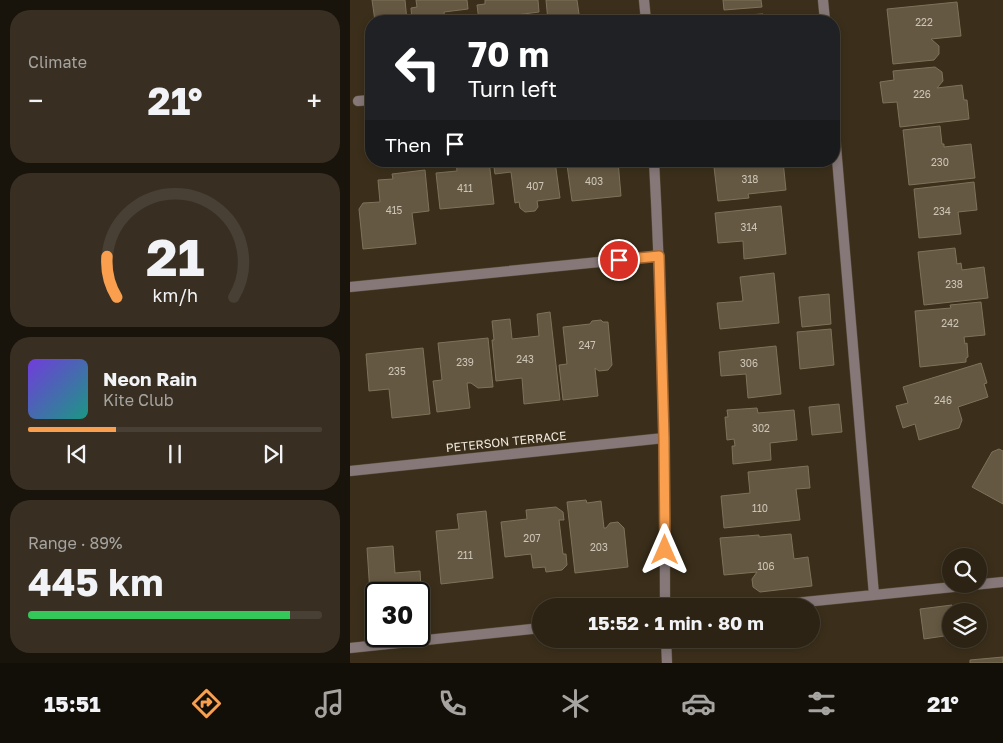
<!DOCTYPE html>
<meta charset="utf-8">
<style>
:root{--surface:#2c2314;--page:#382f22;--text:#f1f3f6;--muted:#a6a4a0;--line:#484034;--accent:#f99f4d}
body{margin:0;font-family:"Golos Text",sans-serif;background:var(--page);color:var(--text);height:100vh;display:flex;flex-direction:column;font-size:19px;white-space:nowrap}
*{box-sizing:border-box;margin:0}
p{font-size:16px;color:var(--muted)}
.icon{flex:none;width:28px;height:28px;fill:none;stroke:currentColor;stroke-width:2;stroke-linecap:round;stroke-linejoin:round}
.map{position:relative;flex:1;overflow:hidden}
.drawer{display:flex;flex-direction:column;gap:10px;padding:10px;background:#18130b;width:350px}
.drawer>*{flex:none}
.top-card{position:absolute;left:15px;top:15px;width:475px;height:152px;border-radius:20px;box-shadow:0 2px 8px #0003,0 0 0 1px var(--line);background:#202124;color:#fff;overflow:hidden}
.tools{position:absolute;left:592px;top:548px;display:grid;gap:10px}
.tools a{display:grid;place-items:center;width:45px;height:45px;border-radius:50%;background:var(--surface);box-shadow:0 2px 8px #0003,0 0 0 1px var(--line);font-size:25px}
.speed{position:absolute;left:15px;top:582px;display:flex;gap:10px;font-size:25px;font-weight:700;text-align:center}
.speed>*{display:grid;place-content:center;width:65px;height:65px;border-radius:50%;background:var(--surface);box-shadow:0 2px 8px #0003,0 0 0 1px var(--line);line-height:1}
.speed .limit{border:2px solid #111;border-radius:8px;background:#fff;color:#111}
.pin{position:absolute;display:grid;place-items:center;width:42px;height:42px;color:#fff;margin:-21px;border:2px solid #fff;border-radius:50%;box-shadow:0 1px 5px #0007}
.me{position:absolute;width:55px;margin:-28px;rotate:0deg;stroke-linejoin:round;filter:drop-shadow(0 0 4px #0008)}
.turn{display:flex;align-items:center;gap:18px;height:105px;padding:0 20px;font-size:22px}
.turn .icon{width:65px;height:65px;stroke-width:2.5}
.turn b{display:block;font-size:35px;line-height:42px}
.then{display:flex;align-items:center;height:48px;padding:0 20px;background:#0003;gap:10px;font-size:19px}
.big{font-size:38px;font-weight:700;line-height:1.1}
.drawer .tile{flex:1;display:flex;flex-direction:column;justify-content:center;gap:8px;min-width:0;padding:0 18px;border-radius:20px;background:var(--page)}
.drawer .dial{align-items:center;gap:0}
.dial svg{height:130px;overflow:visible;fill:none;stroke:var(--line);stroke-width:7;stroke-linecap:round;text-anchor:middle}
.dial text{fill:var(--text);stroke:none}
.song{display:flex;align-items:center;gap:15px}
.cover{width:60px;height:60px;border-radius:8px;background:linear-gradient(135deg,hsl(260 70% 55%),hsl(170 70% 35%))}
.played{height:5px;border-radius:2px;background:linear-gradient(90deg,var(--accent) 30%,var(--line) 30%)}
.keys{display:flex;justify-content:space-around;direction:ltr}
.heat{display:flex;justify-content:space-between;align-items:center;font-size:28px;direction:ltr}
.charge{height:8px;border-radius:4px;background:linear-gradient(90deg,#34c759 89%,var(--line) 0)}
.trip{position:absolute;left:182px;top:598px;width:288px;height:50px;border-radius:25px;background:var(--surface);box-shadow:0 2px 8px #0003,0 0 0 1px var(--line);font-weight:700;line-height:50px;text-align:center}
.dock{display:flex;height:80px;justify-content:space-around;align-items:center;background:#120e08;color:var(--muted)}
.dock .icon{width:35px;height:35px}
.dock .on{color:var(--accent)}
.dock b{font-size:22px;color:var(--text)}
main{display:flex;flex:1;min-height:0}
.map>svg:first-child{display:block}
.building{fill:#645842;stroke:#7e725b}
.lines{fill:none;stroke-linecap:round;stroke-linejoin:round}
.service-casing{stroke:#584d3a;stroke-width:11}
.minor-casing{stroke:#584d3a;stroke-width:11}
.service{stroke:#867879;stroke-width:10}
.minor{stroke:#867879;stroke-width:10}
.route-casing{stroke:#a26732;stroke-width:12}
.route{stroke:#f99f4d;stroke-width:9}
.labels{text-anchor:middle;stroke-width:5;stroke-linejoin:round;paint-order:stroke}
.number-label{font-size:10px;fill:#cdc5b6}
.street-label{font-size:12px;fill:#f0e9dd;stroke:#3b2f1b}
</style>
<main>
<section class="drawer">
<div class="tile"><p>Climate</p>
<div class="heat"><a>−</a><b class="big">21°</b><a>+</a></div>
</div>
<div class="tile dial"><svg viewBox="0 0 100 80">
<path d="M14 69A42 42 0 1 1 86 69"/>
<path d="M14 69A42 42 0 0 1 8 44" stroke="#f99f4d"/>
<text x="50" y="56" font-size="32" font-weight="700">21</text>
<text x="50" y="72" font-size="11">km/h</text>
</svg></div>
<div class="tile">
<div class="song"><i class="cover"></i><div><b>Neon Rain</b><p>Kite Club</p></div></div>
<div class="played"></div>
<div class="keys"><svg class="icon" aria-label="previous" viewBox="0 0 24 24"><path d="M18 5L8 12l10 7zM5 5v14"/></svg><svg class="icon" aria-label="pause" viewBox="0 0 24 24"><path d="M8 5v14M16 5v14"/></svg><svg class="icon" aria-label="next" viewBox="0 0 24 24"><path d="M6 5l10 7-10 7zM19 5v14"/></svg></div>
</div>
<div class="tile"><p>Range · 89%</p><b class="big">445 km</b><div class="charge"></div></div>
</section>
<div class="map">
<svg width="653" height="663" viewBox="0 0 653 663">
<rect width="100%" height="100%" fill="#3b2f1b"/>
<path class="building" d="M 22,0 L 55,0 L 57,21 L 25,21 Z
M 66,0 L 117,0 L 118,9 L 94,12 L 95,21 L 62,21 L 61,8 L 67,7 Z
M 135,0 L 188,0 L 189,12 L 166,15 L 167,21 L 129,21 L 127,5 L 135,4 Z
M 196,0 L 227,0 L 230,21 L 198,21 Z
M 373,0 L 411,0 L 412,7 L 374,10 Z
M 607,2 L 611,36 L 581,39 L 589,46 L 589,54 L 584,60 L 543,64 L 537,9 Z
M 413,14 L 413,21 L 379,21 L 379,16 Z
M 585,67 L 592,72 L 593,81 L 587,88 L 612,85 L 614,100 L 617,100 L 619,119 L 550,127 L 547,102 L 533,103 L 530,82 L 544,80 L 543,71 Z
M 590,126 L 592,144 L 594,144 L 594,147 L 621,144 L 625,178 L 559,185 L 553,130 Z
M 106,161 L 139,161 L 144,204 L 90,209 L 86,173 L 107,171 Z
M 143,161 L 205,161 L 210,198 L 187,201 L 188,207 L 185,211 L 175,212 L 170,208 L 169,202 L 165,203 L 161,172 L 145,174 Z
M 211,161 L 268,161 L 271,196 L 222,201 L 217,165 L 211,166 Z
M 389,161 L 433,161 L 436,190 L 398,194 L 399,198 L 368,201 L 364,167 L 389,165 Z
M 75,170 L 79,211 L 62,213 L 66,244 L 13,249 L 9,209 L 13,203 L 30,202 L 28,180 L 43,179 L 42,174 Z
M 624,182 L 627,210 L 608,212 L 611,234 L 569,238 L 564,189 Z
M 431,206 L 436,254 L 394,259 L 393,241 L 368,243 L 365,213 Z
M 605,248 L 607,264 L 611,263 L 612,270 L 634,267 L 638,298 L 574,305 L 568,252 Z
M 424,273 L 429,323 L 370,329 L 367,303 L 393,301 L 390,277 Z
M 479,294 L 481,324 L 452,327 L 449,297 Z
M 631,302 L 635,335 L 614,337 L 615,344 L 617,343 L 618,357 L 616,358 L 616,362 L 570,367 L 565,311 L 601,308 L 600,305 Z
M 200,312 L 210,400 L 174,404 L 172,378 L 146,381 L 142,340 L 144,340 L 142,321 L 160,319 L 162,339 L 189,336 L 187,314 Z
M 251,320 L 253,322 L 258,322 L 262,365 L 258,370 L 249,371 L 245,368 L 248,396 L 213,400 L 209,365 L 217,364 L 213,327 L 240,324 L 242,321 Z
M 481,329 L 484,365 L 450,369 L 447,332 Z
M 138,338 L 143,387 L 128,388 L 121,383 L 117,383 L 120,408 L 87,412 L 83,381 L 92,380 L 88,343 Z
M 426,346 L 431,394 L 398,398 L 396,374 L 371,376 L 369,352 Z
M 73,348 L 80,414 L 42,418 L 39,389 L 19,391 L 16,354 Z
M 631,363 L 637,383 L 634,384 L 638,397 L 608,407 L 612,420 L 609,428 L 569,440 L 565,424 L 553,428 L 546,406 L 558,403 L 553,387 Z
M 489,404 L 492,432 L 462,435 L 459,407 Z
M 407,408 L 408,413 L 444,410 L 447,440 L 420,443 L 421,460 L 383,464 L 382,446 L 385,446 L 384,439 L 377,440 L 375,417 L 378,417 L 377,410 Z
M 649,449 L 653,451 L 653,504 L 622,487 L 642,452 Z
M 458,466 L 460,488 L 446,489 L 450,520 L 374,528 L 371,496 L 400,493 L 398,472 Z
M 236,500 L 237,503 L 251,501 L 254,528 L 256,528 L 260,523 L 268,522 L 274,528 L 278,567 L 225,573 L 217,502 Z
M 206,507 L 213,512 L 214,520 L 209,520 L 213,554 L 216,554 L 217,565 L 212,570 L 196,572 L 195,567 L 183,568 L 181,554 L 155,557 L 151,522 L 177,519 L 176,510 Z
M 136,511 L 143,578 L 91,584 L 86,531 L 109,529 L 107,514 Z
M 441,534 L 444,559 L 458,557 L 462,586 L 410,592 L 403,587 L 402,579 L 407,572 L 374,575 L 370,538 L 409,535 L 409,537 Z
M 43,546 L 45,573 L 70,571 L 72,605 L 69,605 L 69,594 L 26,594 L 26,608 L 21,608 L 17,548 Z
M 602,605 L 601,635 L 574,639 L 570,609 Z
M 653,657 L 653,663 L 620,663 L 620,660 Z"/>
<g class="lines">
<defs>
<path id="service" d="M 473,0 L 475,21
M 484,123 L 524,595
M 0,287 L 309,256
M 415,606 L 653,582
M 0,648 L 191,628"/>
<path id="minor" d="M 294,0 L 296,21
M 8,101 L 21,100
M 304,161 C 312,310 315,458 315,606
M 0,471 L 314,438
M 316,639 L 317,663"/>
</defs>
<use href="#service" class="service-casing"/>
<use href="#minor" class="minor-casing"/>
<use href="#service" class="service"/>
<use href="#minor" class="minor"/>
</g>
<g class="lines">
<defs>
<path id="route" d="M 269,260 L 309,256 L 314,438 L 315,550"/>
</defs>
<use href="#route" class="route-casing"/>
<use href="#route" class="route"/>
</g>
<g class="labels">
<g class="number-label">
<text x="574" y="26">222</text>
<text x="572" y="98">226</text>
<text x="590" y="166">230</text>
<text x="400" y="183">318</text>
<text x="244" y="185">403</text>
<text x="185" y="190">407</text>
<text x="115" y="192">411</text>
<text x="44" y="214">415</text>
<text x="592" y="215">234</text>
<text x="399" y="231">314</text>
<text x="604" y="288">238</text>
<text x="600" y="327">242</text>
<text x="237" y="349">247</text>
<text x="175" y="363">243</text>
<text x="115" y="366">239</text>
<text x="399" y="367">306</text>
<text x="47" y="375">235</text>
<text x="593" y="404">246</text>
<text x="411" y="432">302</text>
<text x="410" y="512">110</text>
<text x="182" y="542">207</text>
<text x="249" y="551">203</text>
<text x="115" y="559">211</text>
<text x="416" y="570">106</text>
</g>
<g class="street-label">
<text transform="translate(156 442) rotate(-6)" y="4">PETERSON TERRACE</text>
</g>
</g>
</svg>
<div class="tools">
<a><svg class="icon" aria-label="search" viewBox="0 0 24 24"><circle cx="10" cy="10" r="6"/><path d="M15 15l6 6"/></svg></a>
<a><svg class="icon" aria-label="layers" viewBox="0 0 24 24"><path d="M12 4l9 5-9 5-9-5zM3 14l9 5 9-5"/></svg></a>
</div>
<div class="speed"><div class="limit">30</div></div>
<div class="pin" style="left:269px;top:260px;background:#d93025"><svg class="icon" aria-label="arrive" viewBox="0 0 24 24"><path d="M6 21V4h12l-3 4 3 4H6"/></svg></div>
<svg class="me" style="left:315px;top:550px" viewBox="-20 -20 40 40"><path d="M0-17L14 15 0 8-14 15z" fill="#f99f4d" stroke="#fff" stroke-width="4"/></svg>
<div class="trip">15:52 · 1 min · 80 m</div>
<div class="top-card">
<div class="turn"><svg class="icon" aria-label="left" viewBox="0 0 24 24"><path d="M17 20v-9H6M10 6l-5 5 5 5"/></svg><div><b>70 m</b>Turn left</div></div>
<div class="then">Then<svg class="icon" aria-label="arrive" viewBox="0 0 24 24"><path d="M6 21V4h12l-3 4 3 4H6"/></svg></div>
</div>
</div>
</main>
<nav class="dock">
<b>15:51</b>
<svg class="icon on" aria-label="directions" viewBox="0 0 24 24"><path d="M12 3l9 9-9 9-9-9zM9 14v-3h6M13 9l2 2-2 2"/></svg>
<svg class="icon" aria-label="music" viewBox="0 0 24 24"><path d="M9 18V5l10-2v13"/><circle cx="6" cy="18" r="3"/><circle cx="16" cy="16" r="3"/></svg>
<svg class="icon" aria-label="phone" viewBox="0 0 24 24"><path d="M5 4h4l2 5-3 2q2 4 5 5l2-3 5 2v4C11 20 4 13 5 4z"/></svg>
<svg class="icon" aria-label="climate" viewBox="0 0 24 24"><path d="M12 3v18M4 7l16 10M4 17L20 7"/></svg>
<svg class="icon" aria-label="car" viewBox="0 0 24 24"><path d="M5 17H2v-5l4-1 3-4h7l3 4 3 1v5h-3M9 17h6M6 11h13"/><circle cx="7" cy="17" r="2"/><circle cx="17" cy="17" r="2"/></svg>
<svg class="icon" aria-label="filters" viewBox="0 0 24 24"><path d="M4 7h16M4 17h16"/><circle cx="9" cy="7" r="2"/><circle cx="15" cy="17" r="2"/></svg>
<b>21°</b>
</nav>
